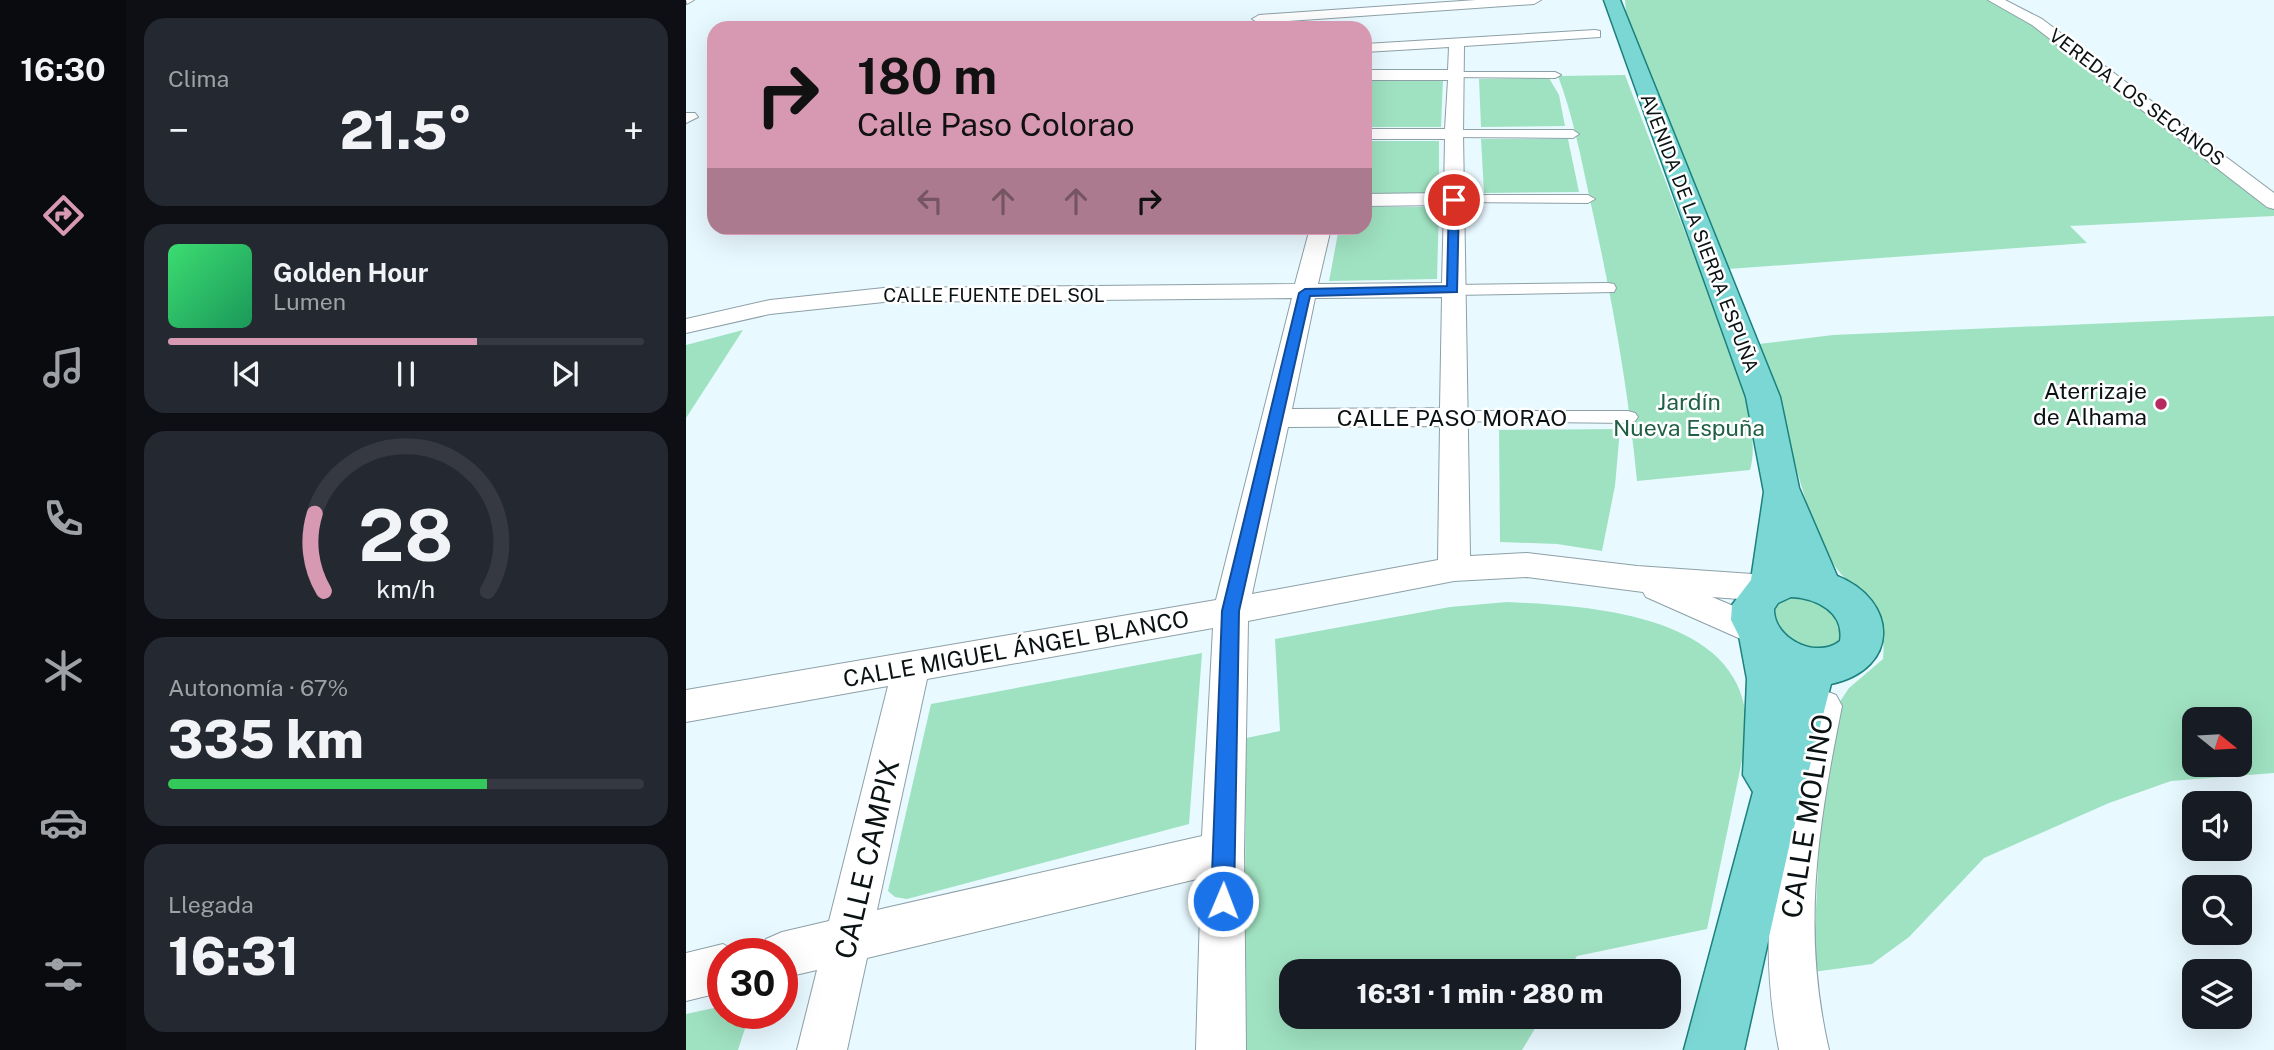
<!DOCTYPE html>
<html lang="es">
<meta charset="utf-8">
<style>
:root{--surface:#171b24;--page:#242831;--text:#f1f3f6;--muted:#9ea1a6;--line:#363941;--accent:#d799b2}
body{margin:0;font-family:"Public Sans",sans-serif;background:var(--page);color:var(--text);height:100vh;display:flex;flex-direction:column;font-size:26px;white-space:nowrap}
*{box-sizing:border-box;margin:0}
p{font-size:23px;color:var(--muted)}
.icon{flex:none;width:38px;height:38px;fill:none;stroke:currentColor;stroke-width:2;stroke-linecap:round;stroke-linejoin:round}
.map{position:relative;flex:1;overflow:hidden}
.details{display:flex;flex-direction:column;gap:18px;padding:18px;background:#0d0f14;width:560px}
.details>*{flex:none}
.banner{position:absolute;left:21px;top:21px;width:665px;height:214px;border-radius:21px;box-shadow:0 7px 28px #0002;background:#d799b2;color:#111;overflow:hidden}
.needle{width:46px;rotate:108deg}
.tools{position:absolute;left:1496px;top:707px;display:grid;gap:14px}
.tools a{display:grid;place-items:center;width:70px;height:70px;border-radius:14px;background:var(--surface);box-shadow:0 7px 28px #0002;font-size:35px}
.speed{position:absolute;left:21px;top:938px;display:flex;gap:14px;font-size:35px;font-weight:700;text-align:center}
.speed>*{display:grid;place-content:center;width:91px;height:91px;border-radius:50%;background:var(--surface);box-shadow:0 7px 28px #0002;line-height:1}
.speed .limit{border:10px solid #d22;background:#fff;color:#111}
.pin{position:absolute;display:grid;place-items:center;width:60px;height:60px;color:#fff;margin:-30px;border:4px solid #fff;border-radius:50%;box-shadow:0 2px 7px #0007}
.me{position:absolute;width:77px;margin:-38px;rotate:1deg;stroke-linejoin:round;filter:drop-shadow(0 0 5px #0008)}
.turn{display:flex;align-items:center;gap:24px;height:147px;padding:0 35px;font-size:32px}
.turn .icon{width:91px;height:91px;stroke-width:2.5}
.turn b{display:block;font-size:49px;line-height:60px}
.lanes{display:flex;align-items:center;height:66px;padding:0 35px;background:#0003;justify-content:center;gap:35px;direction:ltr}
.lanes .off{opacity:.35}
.big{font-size:52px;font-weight:800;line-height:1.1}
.details .card{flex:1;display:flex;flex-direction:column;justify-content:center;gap:10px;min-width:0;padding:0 24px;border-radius:21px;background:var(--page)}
.details .dial{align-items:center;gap:0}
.dial svg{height:182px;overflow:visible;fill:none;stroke:var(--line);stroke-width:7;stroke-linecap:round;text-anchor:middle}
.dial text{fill:var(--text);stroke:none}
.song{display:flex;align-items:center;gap:21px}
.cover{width:84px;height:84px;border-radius:10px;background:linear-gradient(135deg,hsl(140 70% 55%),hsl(150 70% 35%))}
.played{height:7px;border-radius:4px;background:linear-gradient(90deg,var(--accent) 65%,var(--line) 65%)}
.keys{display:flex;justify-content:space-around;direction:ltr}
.heat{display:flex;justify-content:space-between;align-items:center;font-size:38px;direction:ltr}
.charge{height:10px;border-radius:5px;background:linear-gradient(90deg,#34c759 67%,var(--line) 0)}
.trip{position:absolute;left:593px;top:959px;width:402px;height:70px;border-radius:21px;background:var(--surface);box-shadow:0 7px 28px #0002;font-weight:800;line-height:70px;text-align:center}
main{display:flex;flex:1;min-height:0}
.tab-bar{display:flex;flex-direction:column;width:126px;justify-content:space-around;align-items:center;background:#090b0e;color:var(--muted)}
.tab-bar .icon{width:49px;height:49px}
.tab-bar .on{color:var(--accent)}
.tab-bar b{font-size:32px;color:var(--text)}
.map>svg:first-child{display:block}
.green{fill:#9fe2c1;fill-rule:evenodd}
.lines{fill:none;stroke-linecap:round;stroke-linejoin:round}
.pedestrian-casing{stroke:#8da0a7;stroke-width:2}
.minor-casing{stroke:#8da0a7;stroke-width:2}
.primary-casing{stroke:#1b807e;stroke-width:3}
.pedestrian{fill:#fff;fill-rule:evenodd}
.minor{fill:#fff;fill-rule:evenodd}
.primary{fill:#7bd7d4;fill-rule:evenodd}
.route{fill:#1a73e8;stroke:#114b97;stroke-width:2}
.poi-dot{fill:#b72a60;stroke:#fff;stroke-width:2.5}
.labels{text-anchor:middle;stroke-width:5;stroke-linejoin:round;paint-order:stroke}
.far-street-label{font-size:19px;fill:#0b1214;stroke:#fff}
.poi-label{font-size:23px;fill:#0b1214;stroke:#fff;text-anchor:end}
.park-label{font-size:23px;fill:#1e5f45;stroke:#fff}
.street-label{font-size:23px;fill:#0b1214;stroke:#fff}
.near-street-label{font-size:28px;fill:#0b1214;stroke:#fff}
</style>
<main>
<nav class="tab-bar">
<b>16:30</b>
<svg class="icon on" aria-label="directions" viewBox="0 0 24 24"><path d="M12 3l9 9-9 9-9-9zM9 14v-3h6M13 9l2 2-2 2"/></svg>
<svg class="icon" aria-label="music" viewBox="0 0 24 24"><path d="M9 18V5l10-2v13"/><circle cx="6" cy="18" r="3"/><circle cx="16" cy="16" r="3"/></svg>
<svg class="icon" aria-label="phone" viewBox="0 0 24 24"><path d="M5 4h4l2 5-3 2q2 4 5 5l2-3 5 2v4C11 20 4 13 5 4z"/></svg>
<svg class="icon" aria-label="climate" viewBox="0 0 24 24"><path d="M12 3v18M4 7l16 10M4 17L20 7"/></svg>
<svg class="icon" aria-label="car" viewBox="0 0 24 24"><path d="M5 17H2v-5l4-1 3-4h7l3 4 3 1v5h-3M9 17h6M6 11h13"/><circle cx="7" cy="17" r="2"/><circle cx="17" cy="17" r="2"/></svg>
<svg class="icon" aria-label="filters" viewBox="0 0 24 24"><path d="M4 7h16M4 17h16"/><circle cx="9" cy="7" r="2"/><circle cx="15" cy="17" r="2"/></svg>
</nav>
<section class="details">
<div class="card"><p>Clima</p>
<div class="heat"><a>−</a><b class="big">21.5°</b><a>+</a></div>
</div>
<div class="card">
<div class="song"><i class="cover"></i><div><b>Golden Hour</b><p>Lumen</p></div></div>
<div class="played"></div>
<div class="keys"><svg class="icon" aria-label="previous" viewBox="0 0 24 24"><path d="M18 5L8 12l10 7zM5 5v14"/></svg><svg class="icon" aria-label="pause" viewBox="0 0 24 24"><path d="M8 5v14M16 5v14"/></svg><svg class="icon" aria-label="next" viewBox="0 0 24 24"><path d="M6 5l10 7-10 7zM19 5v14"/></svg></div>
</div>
<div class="card dial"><svg viewBox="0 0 100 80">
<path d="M14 69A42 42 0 1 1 86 69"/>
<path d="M14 69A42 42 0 0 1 10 35" stroke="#d799b2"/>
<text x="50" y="56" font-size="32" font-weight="700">28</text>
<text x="50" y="72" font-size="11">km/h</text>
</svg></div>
<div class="card"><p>Autonomía · 67%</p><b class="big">335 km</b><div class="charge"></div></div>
<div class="card"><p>Llegada</p><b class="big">16:31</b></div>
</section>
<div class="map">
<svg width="1588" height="1050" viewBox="0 0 1588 1050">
<rect width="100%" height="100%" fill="#e8f9ff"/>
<path class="green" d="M 939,0 L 1302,0 L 1348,23 L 1588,207 L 1588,216 L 1384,226 L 1401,243 L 1042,269 L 941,22 Z
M 939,75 C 960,130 981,185 1002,240 C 1023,294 1080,415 1064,470 L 951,481 C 942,386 925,293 904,200 C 895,158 887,116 872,76 Z
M 863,78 L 873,95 L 879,126 L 795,127 L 793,79 Z
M 757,79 L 755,127 L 679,127 L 681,80 Z
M 795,139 L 882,139 L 893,192 L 798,193 Z
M 679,141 L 753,141 L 753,193 L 679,194 Z
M 679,207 L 753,207 L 751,279 L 643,281 L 653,228 L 679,228 Z
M 1588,316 L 1588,773 L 1485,781 L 1423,803 L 1298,858 L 1223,937 L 1186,964 L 1127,972 L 1134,826 L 1153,703 L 1163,688 L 1197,659 C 1201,616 1181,604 1155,574 C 1144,561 1137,546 1129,531 L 1073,344 L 1147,335 ZM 1508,719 L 1554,719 L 1554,765 L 1508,765 Z
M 57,330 L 0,418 L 0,345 Z
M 934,429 L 929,486 L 916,551 L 871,544 L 814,542 L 813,430 Z
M 1100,593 L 1139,601 L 1160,629 L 1153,646 L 1132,653 L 1095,641 L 1083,604 Z
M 821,602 C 910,606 1072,616 1060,741 L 1021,929 L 891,956 L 882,971 L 606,971 L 606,1017 L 856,1017 L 836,1050 L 558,1050 L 560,738 L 594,731 L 589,639 L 764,607 Z
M 516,653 L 503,824 L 221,899 L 209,897 L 202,891 L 245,704 Z
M 37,1006 L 37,1013 L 64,1013 L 52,1050 L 0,1050 L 0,1014 Z"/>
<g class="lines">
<defs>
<path id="pedestrian" d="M 770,72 L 869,72 L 875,75 L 869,78 L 766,77 L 766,73 Z
M 768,130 L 887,130 L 893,134 L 887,138 L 763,137 L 763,131 Z
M 768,195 L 902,195 L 909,199 L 902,203 L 763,202 L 761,199 Z
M 922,283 L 928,284 L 930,288 L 928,292 L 767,295 L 759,290 L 767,285 Z
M 767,411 L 942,411 L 949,413 L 952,417 L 949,421 L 942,423 L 760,421 L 757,417 L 760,413 Z"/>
<path id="minor" d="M 0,0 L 8,0 L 1,4 Z
M 790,0 L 855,0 L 848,4 L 573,23 L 566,19 L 573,15 Z
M 1302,0 L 1319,0 L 1356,19 L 1588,193 L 1588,209 L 1581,207 L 1346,25 Z
M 909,30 L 914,31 L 914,37 L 778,46 L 777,134 L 784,556 L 841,553 L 951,566 L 1081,575 L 1093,579 L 1098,588 L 1093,597 L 1081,601 L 1026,597 L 1081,620 L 1087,630 L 1081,640 L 1069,644 L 1057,640 L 960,597 L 957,592 L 841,577 L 768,581 L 562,621 L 558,852 L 560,1050 L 510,1050 L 515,878 L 181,958 L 161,1050 L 111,1050 L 131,970 L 96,978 L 96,954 L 73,954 L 80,939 L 96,932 L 143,921 L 202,686 L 0,722 L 0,690 L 530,600 L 606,298 L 198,302 L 84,314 L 0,333 L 0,319 L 84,300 L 198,288 L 609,284 L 624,228 L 645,228 L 632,284 L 756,283 L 758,205 L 679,206 L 679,194 L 758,193 L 759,139 L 679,139 L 679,129 L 759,129 L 762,80 L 679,80 L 679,70 L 762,70 L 763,47 L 679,52 L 679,44 ZM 756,297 L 754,408 L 606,409 L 629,298 ZM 754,426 L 752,560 L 566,594 L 602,427 ZM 527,628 L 516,836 L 191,910 L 241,679 Z
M 0,113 L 9,113 L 12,117 L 0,123 Z
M 1137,690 L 1150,695 L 1156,706 C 1132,826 1115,929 1143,1050 L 1093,1050 C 1069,928 1090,825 1118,706 L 1124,695 Z
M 37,944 L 55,954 L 37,954 L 37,992 L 0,1001 L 0,953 Z"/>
<path id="primary" d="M 918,0 L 934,0 L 1094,397 L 1113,488 L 1151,576 C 1212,600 1215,669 1145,684 L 1103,847 L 1058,1050 L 998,1050 L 1067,792 L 1057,775 L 1061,679 L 1053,636 L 1045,620 L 1046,605 L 1065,580 L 1078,492 L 1060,397 ZM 1105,597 C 1130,598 1159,612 1154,641 C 1130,660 1087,638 1088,609 L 1092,603 Z"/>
</defs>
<use href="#pedestrian" class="pedestrian-casing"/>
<use href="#minor" class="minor-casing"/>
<use href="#primary" class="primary-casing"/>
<use href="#pedestrian" class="pedestrian"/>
<use href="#minor" class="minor"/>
<use href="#primary" class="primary"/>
</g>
<path class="route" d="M 768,196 L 773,200 L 771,292 L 624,296 L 553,611 L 548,901 L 545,909 L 537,913 L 529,909 L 525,901 L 536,611 L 613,293 L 619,289 L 761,286 L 763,200 Z"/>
<circle class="poi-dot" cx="1475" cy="404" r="7"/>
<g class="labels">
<g class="far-street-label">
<text transform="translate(1451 97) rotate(37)" y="7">VEREDA LOS SECANOS</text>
<text transform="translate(1014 233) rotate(69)" y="7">AVENIDA DE LA SIERRA ESPUÑA</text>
<text x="308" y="302">CALLE FUENTE DEL SOL</text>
</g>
<g class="poi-label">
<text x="1461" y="399">Aterrizaje<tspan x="1461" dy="26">de Alhama</tspan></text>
</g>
<g class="park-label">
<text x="1003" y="410">Jardín<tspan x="1003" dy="26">Nueva Espuña</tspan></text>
</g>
<g class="street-label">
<text x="766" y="426">CALLE PASO MORAO</text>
<text transform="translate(330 649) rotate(-10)" y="8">CALLE MIGUEL ÁNGEL BLANCO</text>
</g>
<g class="near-street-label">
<text transform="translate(1121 816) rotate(-81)" y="10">CALLE MOLINO</text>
<text transform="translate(181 859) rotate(-77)" y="10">CALLE CAMPIX</text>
</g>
</g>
</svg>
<div class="tools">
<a><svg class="needle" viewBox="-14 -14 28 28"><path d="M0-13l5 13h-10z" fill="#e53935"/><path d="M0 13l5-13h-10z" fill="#9ea1a6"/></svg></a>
<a><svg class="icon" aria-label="sound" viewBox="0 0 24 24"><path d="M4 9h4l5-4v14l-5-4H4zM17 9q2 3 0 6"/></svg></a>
<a><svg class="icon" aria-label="search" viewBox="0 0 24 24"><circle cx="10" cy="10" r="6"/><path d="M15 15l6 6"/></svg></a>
<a><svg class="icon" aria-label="layers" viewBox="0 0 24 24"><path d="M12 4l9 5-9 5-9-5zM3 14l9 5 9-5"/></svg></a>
</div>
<div class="speed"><div class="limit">30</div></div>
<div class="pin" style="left:768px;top:200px;background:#d93025"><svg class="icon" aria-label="arrive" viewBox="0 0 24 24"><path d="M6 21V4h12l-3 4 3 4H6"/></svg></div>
<svg class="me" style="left:537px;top:901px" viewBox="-20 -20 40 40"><circle r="17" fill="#1a73e8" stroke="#fff" stroke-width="3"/><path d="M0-11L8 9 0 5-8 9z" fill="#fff"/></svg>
<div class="trip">16:31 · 1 min · 280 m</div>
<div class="banner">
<div class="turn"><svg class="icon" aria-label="right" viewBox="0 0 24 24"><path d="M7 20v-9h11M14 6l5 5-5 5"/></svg><div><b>180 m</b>Calle Paso Colorao</div></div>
<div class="lanes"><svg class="icon off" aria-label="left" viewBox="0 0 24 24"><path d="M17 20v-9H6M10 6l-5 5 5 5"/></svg><svg class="icon off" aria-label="ahead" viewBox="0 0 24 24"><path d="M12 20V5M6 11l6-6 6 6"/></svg><svg class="icon off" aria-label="ahead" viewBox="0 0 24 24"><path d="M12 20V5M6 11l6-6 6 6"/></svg><svg class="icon" aria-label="right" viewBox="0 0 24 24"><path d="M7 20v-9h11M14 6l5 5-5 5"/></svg></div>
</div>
</div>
</main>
